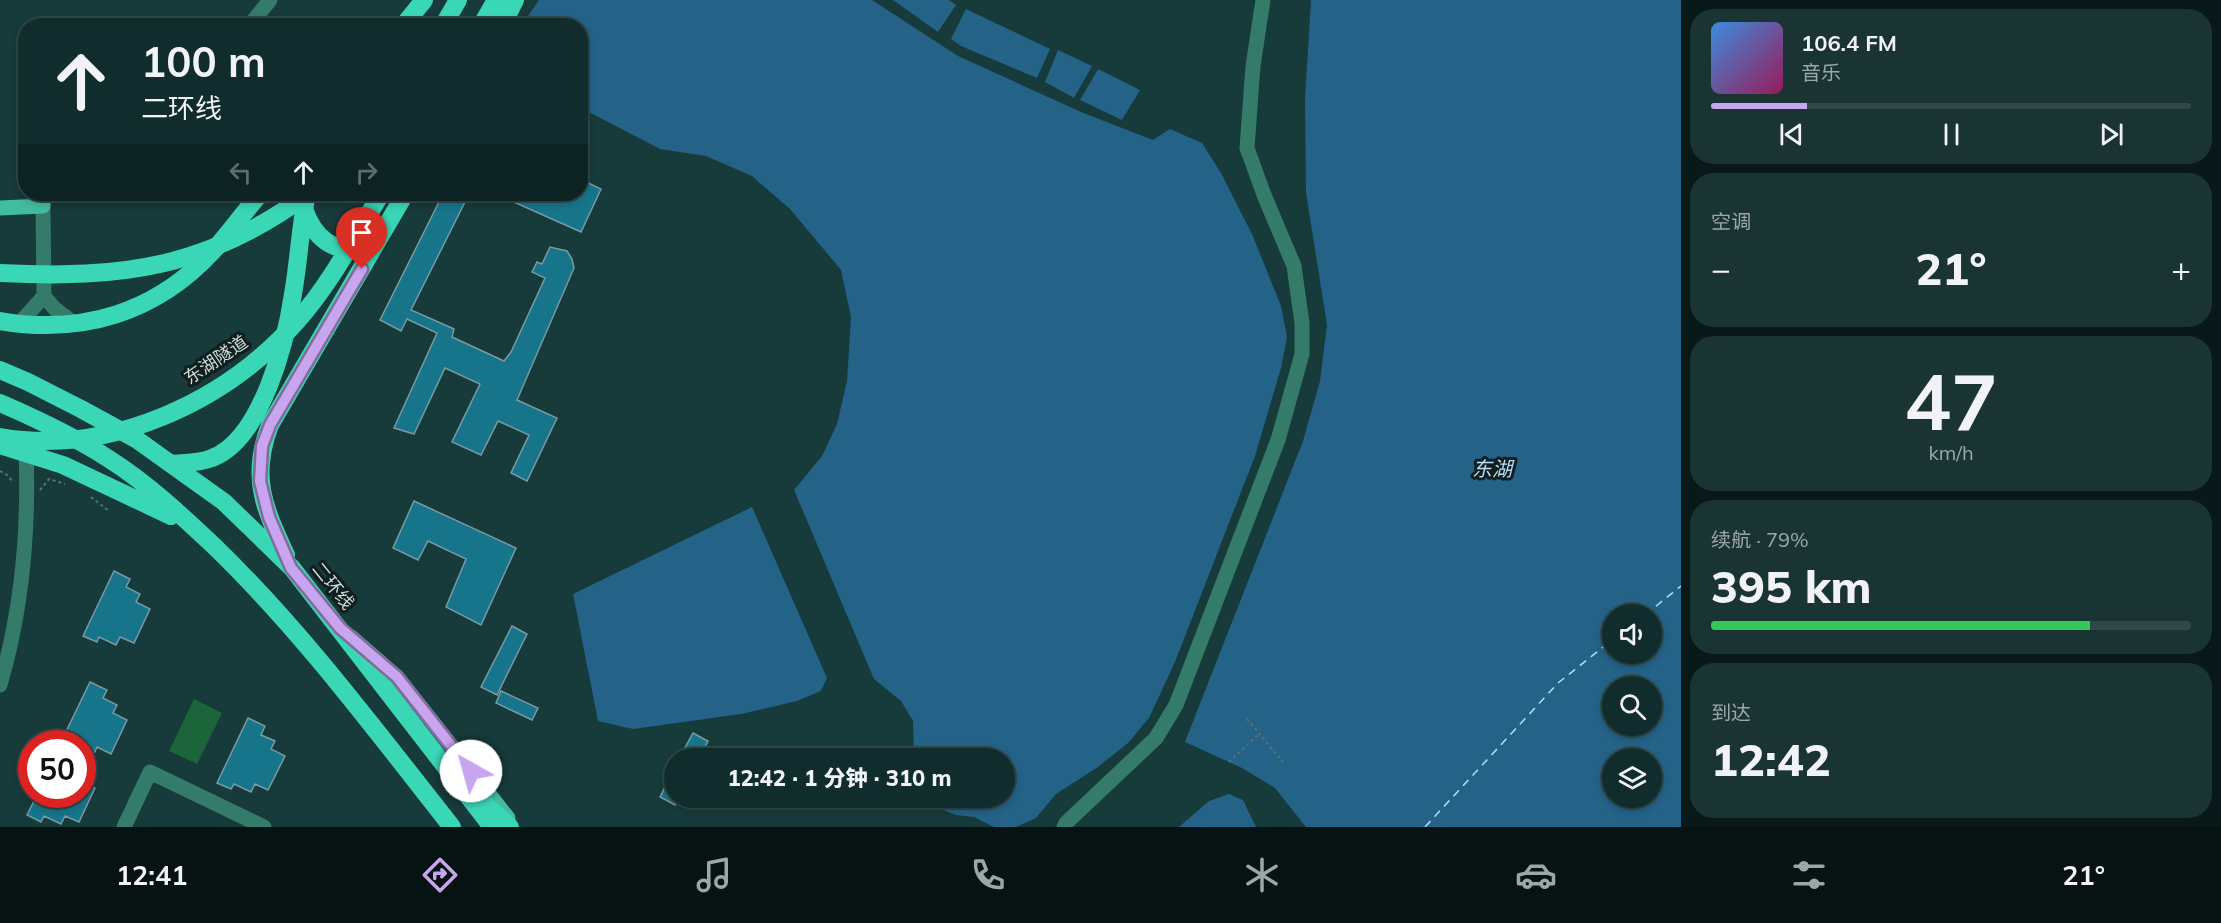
<!DOCTYPE html>
<html lang="zh">
<meta charset="utf-8">
<style>
:root{--surface:#112c2c;--page:#1a3434;--text:#f1f3f6;--muted:#9ca7a9;--line:#304848;--accent:#c7a6ef}
body{margin:0;font-family:Mulish,"Noto Sans SC",sans-serif;background:var(--page);color:var(--text);height:100vh;display:flex;flex-direction:column;font-size:22px;white-space:nowrap}
*{box-sizing:border-box;margin:0}
p{font-size:20px;color:var(--muted)}
.icon{flex:none;width:33px;height:33px;fill:none;stroke:currentColor;stroke-width:2;stroke-linecap:round;stroke-linejoin:round}
.map{position:relative;flex:1;overflow:hidden}
.side{display:flex;flex-direction:column;gap:9px;padding:9px;background:#091818;width:540px}
.side>*{flex:none}
.banner{position:absolute;left:18px;top:18px;width:570px;height:183px;border-radius:24px;box-shadow:0 3px 9px #0003,0 0 0 2px var(--line);background:#112c2c;color:var(--text);overflow:hidden}
.buttons{position:absolute;left:1602px;top:604px;display:grid;gap:12px}
.buttons a{display:grid;place-items:center;width:60px;height:60px;border-radius:50%;background:var(--surface);box-shadow:0 3px 9px #0003,0 0 0 2px var(--line);font-size:30px}
.speed{position:absolute;left:18px;top:730px;display:flex;gap:12px;font-size:30px;font-weight:700;text-align:center}
.speed>*{display:grid;place-content:center;width:78px;height:78px;border-radius:50%;background:var(--surface);box-shadow:0 3px 9px #0003,0 0 0 2px var(--line);line-height:1}
.speed .limit{border:9px solid #d22;background:#fff;color:#111}
.pin{position:absolute;display:grid;place-items:center;width:51px;height:51px;color:#fff;margin:-62px -26px;border-radius:50% 50% 50% 0;rotate:-45deg;box-shadow:0 0 6px #0007}
.pin .icon{rotate:45deg}
.me{position:absolute;width:66px;margin:-33px;rotate:322deg;stroke-linejoin:round;filter:drop-shadow(0 0 4px #0008)}
.turn{display:flex;align-items:center;gap:21px;height:126px;padding:0 24px;font-size:27px}
.turn .icon{width:78px;height:78px;stroke-width:2.5}
.turn b{display:block;font-size:42px;line-height:51px}
.lanes{display:flex;align-items:center;height:57px;padding:0 24px;background:#0003;justify-content:center;gap:30px;direction:ltr}
.lanes .off{opacity:.35}
.big{font-size:45px;font-weight:800;line-height:1.1}
.side .card{flex:1;display:flex;flex-direction:column;justify-content:center;gap:9px;min-width:0;padding:0 21px;border-radius:24px;background:var(--page)}
.side .dial{align-items:center;gap:0}
.dial b{font-size:78px;line-height:1}
.song{display:flex;align-items:center;gap:18px}
.cover{width:72px;height:72px;border-radius:9px;background:linear-gradient(135deg,hsl(210 70% 55%),hsl(330 70% 35%))}
.played{height:6px;border-radius:3px;background:linear-gradient(90deg,var(--accent) 20%,var(--line) 20%)}
.keys{display:flex;justify-content:space-around;direction:ltr}
.heat{display:flex;justify-content:space-between;align-items:center;font-size:33px;direction:ltr}
.charge{height:9px;border-radius:4px;background:linear-gradient(90deg,#34c759 79%,var(--line) 0)}
.trip{position:absolute;left:664px;top:748px;width:351px;height:60px;border-radius:30px;background:var(--surface);box-shadow:0 3px 9px #0003,0 0 0 2px var(--line);font-weight:800;line-height:60px;text-align:center}
.menu{display:flex;height:96px;justify-content:space-around;align-items:center;background:#071212;color:var(--muted)}
.menu .icon{width:42px;height:42px}
.menu .on{color:var(--accent)}
.menu b{font-size:27px;color:var(--text)}
main{display:flex;flex:1;min-height:0}
.map>svg:first-child{display:block}
.green{fill:#1c643a}
.water{fill:#246288;fill-rule:evenodd}
.lines{fill:none;stroke-linecap:round;stroke-linejoin:round}
.ferry{stroke:#b6ddf9;stroke-width:1.5;stroke-dasharray:8 6;stroke-linecap:butt}
.building{fill:#17758b;stroke:#789aa4;stroke-width:1.5}
.path{stroke:#577373;stroke-width:2;stroke-dasharray:3 3;stroke-linecap:butt}
.minor{stroke:#347b6a;stroke-width:15}
.major{stroke:#41bca1;stroke-width:15}
.highway{stroke:#3ad7b6;stroke-width:18}
.highway-bridge{stroke:#3ad7b6;stroke-width:18}
.route-casing{stroke:#816c9b;stroke-width:15}
.route{stroke:#c7a6ef;stroke-width:10}
.labels{text-anchor:middle;stroke-width:6;stroke-linejoin:round;paint-order:stroke}
.street-label{font-size:18px;fill:#cadcdc;stroke:#101e1e}
.water-label{font-size:20px;font-style:italic;fill:#b6ddf9;stroke:#101e1e}
</style>
<main>
<div class="map">
<svg width="1681" height="827" viewBox="0 0 1681 827">
<rect width="100%" height="100%" fill="#173a3a"/>
<path class="green" d="M 194,699 L 222,713 L 197,764 L 169,751 Z"/>
<path class="water" d="M 539,0 L 872,0 L 958,56 L 1081,112 L 1153,140 L 1170,129 L 1202,143 L 1221,173 L 1252,234 L 1281,306 L 1287,337 L 1281,368 L 1255,456 L 1175,662 L 1149,718 L 1128,743 L 1098,767 L 1056,794 L 1036,818 L 1016,827 L 994,827 L 974,817 L 956,815 L 941,809 L 928,798 L 1005,798 L 1005,759 L 914,759 L 913,721 L 901,701 L 874,679 L 794,490 L 822,456 L 837,424 L 847,381 L 851,317 L 841,270 L 790,209 L 752,176 L 706,156 L 660,149 L 581,108 L 580,26 L 522,25 Z
M 893,0 L 949,0 L 956,5 L 938,32 Z
M 1311,0 L 1681,0 L 1681,827 L 1306,827 L 1275,788 L 1242,768 L 1185,742 L 1303,441 L 1320,381 L 1327,325 L 1306,193 L 1305,99 ZM 1612,615 L 1652,615 L 1652,654 L 1612,654 ZM 1612,687 L 1652,687 L 1652,726 L 1612,726 ZM 1612,759 L 1652,759 L 1652,798 L 1612,798 Z
M 966,9 L 1050,49 L 1037,78 L 961,46 L 951,39 Z
M 1058,50 L 1092,66 L 1074,98 L 1045,82 Z
M 1098,69 L 1140,90 L 1122,120 L 1080,100 Z
M 752,507 L 827,678 L 821,691 L 797,701 L 741,714 L 633,729 L 598,721 L 573,594 Z
M 1229,794 L 1243,800 L 1256,827 L 1179,827 L 1209,801 Z"/>
<g class="lines">
<path class="ferry" d="M 1645,615 L 1681,586
M 1425,827 L 1558,683 L 1612,640"/>
</g>
<path class="building" d="M 580,179 L 601,189 L 581,232 L 496,194 L 580,194 Z
M 443,194 L 469,194 L 411,310 L 454,329 L 452,337 L 504,361 L 511,352 L 545,278 L 532,272 L 537,262 L 542,264 L 550,247 L 567,251 L 572,259 L 574,268 L 517,400 L 557,418 L 527,481 L 511,473 L 529,435 L 498,421 L 481,455 L 452,442 L 480,384 L 445,368 L 414,434 L 394,428 L 437,333 L 407,319 L 401,331 L 380,320 Z
M 414,501 L 516,548 L 481,625 L 446,607 L 466,559 L 428,541 L 418,560 L 393,548 Z
M 114,571 L 130,579 L 126,587 L 140,594 L 136,602 L 150,609 L 134,643 L 120,637 L 116,645 L 99,637 L 97,642 L 83,636 Z
M 512,626 L 527,634 L 497,695 L 481,687 Z
M 90,682 L 107,690 L 103,698 L 117,705 L 113,713 L 127,720 L 111,754 L 97,747 L 93,756 L 82,751 L 82,744 L 60,744 Z
M 501,691 L 538,708 L 532,720 L 496,703 Z
M 248,718 L 265,726 L 261,735 L 275,741 L 271,749 L 285,756 L 268,790 L 255,784 L 251,792 L 234,784 L 231,789 L 217,783 Z
M 693,733 L 708,741 L 699,759 L 679,759 Z
M 675,767 L 675,805 L 660,797 Z
M 82,782 L 95,788 L 79,822 L 65,816 L 61,824 L 44,816 L 41,822 L 27,815 L 37,795 L 82,795 Z"/>
<g class="lines">
<path class="path" d="M 0,471 L 7,475 L 13,482
M 40,490 L 49,479 L 65,484
M 91,497 L 110,512
M 1247,719 L 1283,762
M 1229,762 L 1259,734"/>
<path class="minor" d="M 249,26 L 270,0
M 44,296 L 54,308 L 75,324
M 19,324 L 44,296 L 43,206 L 45,194
M 0,685 C 22,610 29,530 26,452
M 124,827 L 150,772 L 264,827
M 1064,827 L 1066,823 L 1156,738 L 1176,705 L 1278,440 L 1302,354 L 1302,323 L 1294,266 L 1264,195 L 1247,148 L 1253,66 L 1263,0"/>
<path class="major" d="M 0,208 L 43,206
M 351,637 L 397,677 L 508,818"/>
<path class="highway" d="M 403,26 L 424,0
M 443,26 L 458,0
M 481,26 L 496,0
M 502,26 L 515,0
M 304,209 C 313,235 333,257 363,244
M 0,321 C 82,335 156,313 213,251 C 230,232 244,212 260,194
M 0,370 L 28,382 L 81,409 L 136,439 L 224,502 L 292,568 L 492,827
M 0,403 C 37,419 75,437 109,459 C 147,483 181,515 214,546 C 302,631 376,731 452,827
M 0,445 L 63,465 L 171,516
M 171,464 C 185,463 200,463 212,458 C 262,439 286,341 293,294 C 299,261 300,227 307,194
M 286,555 C 264,507 250,477 270,425 L 405,194
M 485,804 L 510,827"/>
<path class="highway-bridge" d="M 0,273 C 123,279 207,268 308,194
M 0,437 C 110,456 226,402 298,320 C 331,283 355,236 381,194"/>
</g>
<g class="lines">
<defs>
<path id="route" d="M 362,269 L 270,425 L 262,446 L 260,481 L 269,517 L 291,568 L 340,628 L 397,677 L 471,771"/>
</defs>
<use href="#route" class="route-casing"/>
<use href="#route" class="route"/>
</g>
<g class="labels">
<g class="street-label">
<text transform="translate(216 360) rotate(-34)" y="6">东湖隧道</text>
<text transform="translate(333 586) rotate(51)" y="6">二环线</text>
</g>
<g class="water-label">
<text x="1492" y="476">东湖</text>
</g>
</g>
</svg>
<div class="buttons">
<a><svg class="icon" aria-label="sound" viewBox="0 0 24 24"><path d="M4 9h4l5-4v14l-5-4H4zM17 9q2 3 0 6"/></svg></a>
<a><svg class="icon" aria-label="search" viewBox="0 0 24 24"><circle cx="10" cy="10" r="6"/><path d="M15 15l6 6"/></svg></a>
<a><svg class="icon" aria-label="layers" viewBox="0 0 24 24"><path d="M12 4l9 5-9 5-9-5zM3 14l9 5 9-5"/></svg></a>
</div>
<div class="speed"><div class="limit">50</div></div>
<div class="pin" style="left:362px;top:269px;background:#d93025"><svg class="icon" aria-label="arrive" viewBox="0 0 24 24"><path d="M6 21V4h12l-3 4 3 4H6"/></svg></div>
<svg class="me" style="left:471px;top:771px" viewBox="-20 -20 40 40"><circle r="19" fill="#fff"/><path d="M0-13L10 11 0 6-10 11z" fill="#c7a6ef"/></svg>
<div class="trip">12:42 · 1 分钟 · 310 m</div>
<div class="banner">
<div class="turn"><svg class="icon" aria-label="ahead" viewBox="0 0 24 24"><path d="M12 20V5M6 11l6-6 6 6"/></svg><div><b>100 m</b>二环线</div></div>
<div class="lanes"><svg class="icon off" aria-label="left" viewBox="0 0 24 24"><path d="M17 20v-9H6M10 6l-5 5 5 5"/></svg><svg class="icon" aria-label="ahead" viewBox="0 0 24 24"><path d="M12 20V5M6 11l6-6 6 6"/></svg><svg class="icon off" aria-label="right" viewBox="0 0 24 24"><path d="M7 20v-9h11M14 6l5 5-5 5"/></svg></div>
</div>
</div>
<section class="side">
<div class="card">
<div class="song"><i class="cover"></i><div><b>106.4 FM</b><p>音乐</p></div></div>
<div class="played"></div>
<div class="keys"><svg class="icon" aria-label="previous" viewBox="0 0 24 24"><path d="M18 5L8 12l10 7zM5 5v14"/></svg><svg class="icon" aria-label="pause" viewBox="0 0 24 24"><path d="M8 5v14M16 5v14"/></svg><svg class="icon" aria-label="next" viewBox="0 0 24 24"><path d="M6 5l10 7-10 7zM19 5v14"/></svg></div>
</div>
<div class="card"><p>空调</p>
<div class="heat"><a>−</a><b class="big">21°</b><a>+</a></div>
</div>
<div class="card dial"><b>47</b><p>km/h</p></div>
<div class="card"><p>续航 · 79%</p><b class="big">395 km</b><div class="charge"></div></div>
<div class="card"><p>到达</p><b class="big">12:42</b></div>
</section>
</main>
<nav class="menu">
<b>12:41</b>
<svg class="icon on" aria-label="directions" viewBox="0 0 24 24"><path d="M12 3l9 9-9 9-9-9zM9 14v-3h6M13 9l2 2-2 2"/></svg>
<svg class="icon" aria-label="music" viewBox="0 0 24 24"><path d="M9 18V5l10-2v13"/><circle cx="6" cy="18" r="3"/><circle cx="16" cy="16" r="3"/></svg>
<svg class="icon" aria-label="phone" viewBox="0 0 24 24"><path d="M5 4h4l2 5-3 2q2 4 5 5l2-3 5 2v4C11 20 4 13 5 4z"/></svg>
<svg class="icon" aria-label="climate" viewBox="0 0 24 24"><path d="M12 3v18M4 7l16 10M4 17L20 7"/></svg>
<svg class="icon" aria-label="car" viewBox="0 0 24 24"><path d="M5 17H2v-5l4-1 3-4h7l3 4 3 1v5h-3M9 17h6M6 11h13"/><circle cx="7" cy="17" r="2"/><circle cx="17" cy="17" r="2"/></svg>
<svg class="icon" aria-label="filters" viewBox="0 0 24 24"><path d="M4 7h16M4 17h16"/><circle cx="9" cy="7" r="2"/><circle cx="15" cy="17" r="2"/></svg>
<b>21°</b>
</nav>
